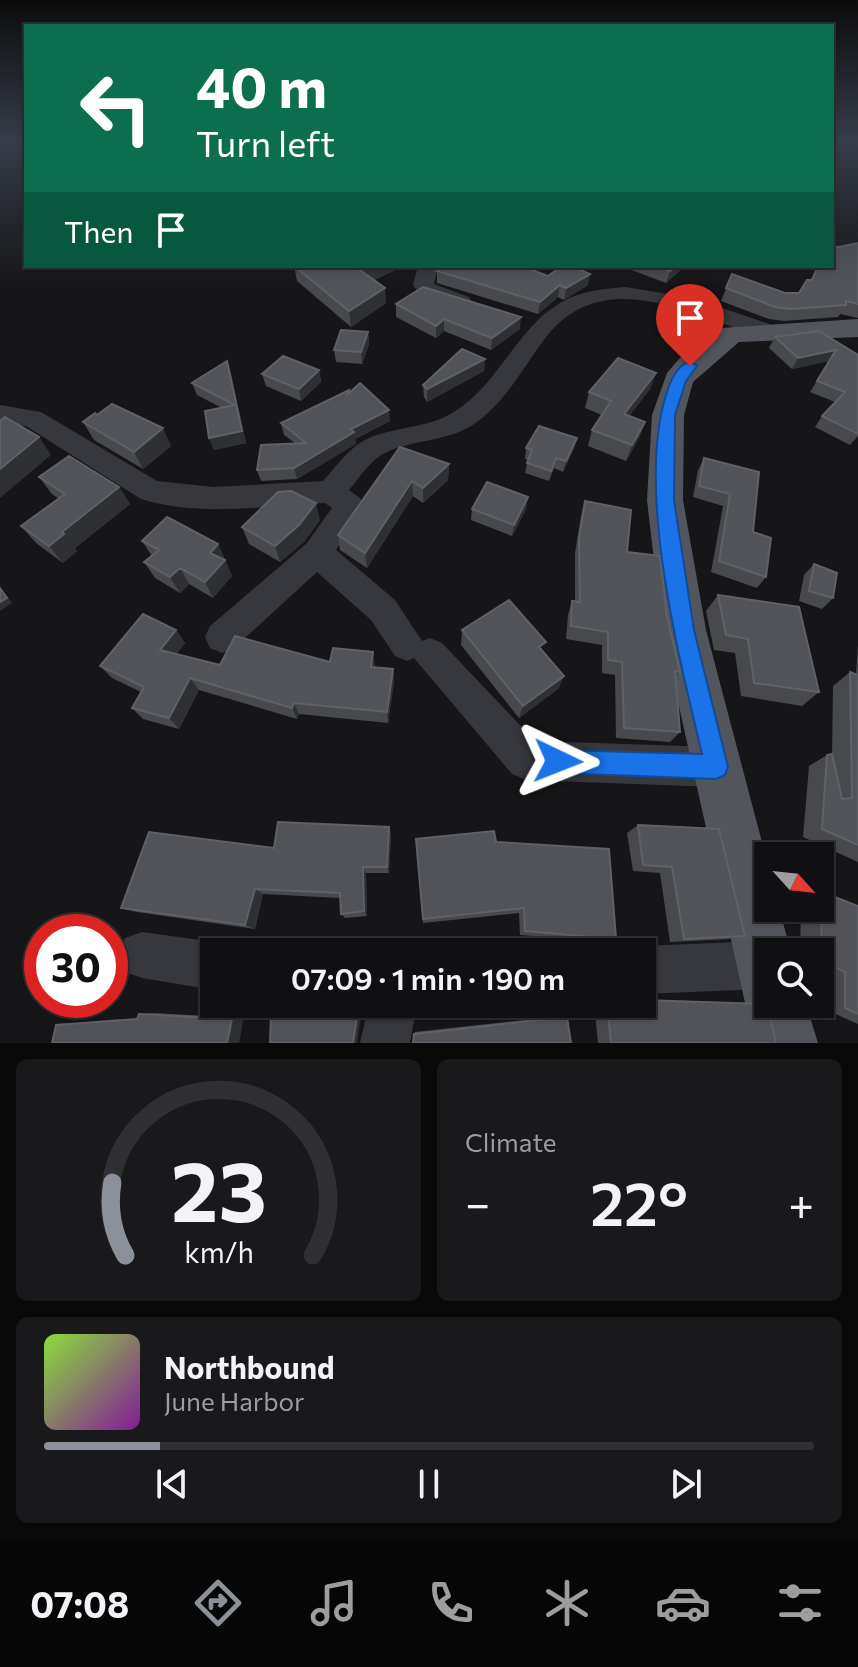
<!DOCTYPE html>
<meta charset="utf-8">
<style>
:root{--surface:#101012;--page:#19191b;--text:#f1f3f6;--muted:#9c9d9f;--line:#303032;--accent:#8c9099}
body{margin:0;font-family:Commissioner,sans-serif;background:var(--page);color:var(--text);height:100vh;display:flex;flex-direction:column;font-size:30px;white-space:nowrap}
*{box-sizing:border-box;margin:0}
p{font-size:26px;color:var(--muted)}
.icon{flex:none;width:44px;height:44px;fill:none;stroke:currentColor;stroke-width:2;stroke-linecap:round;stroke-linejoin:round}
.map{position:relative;height:1043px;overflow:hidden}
.panel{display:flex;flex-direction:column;gap:16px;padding:16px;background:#09090a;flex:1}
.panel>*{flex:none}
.hud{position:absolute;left:24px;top:24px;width:810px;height:244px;border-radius:0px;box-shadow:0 2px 6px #0004,0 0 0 2px var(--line);background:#0b6e4f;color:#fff;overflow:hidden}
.needle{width:52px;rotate:117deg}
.buttons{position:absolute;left:754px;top:842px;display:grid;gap:16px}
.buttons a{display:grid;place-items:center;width:80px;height:80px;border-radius:0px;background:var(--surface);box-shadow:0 2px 6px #0004,0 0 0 2px var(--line);font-size:40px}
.speed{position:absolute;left:24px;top:914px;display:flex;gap:16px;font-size:40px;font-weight:700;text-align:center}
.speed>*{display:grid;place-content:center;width:104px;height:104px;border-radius:50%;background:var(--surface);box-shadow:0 2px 6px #0004,0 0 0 2px var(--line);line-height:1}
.speed .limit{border:12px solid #d22;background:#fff;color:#111}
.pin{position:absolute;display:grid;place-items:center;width:68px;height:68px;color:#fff;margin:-82px -34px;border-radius:50% 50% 50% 0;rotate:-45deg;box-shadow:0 0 8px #0007}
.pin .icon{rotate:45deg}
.me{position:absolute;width:88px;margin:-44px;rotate:92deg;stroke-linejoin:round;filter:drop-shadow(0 0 6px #0008)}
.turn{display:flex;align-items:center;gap:28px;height:168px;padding:0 40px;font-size:36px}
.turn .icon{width:104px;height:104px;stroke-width:2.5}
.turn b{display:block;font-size:56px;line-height:68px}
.then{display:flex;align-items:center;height:76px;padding:0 40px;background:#0003;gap:16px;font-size:30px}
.big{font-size:60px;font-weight:600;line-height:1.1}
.panel .widget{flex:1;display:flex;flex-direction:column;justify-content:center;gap:12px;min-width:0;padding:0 28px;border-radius:12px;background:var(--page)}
.panel .dial{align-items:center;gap:0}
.dial svg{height:208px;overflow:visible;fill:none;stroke:var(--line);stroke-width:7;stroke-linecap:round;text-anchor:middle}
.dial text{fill:var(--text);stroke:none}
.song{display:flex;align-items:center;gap:24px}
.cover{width:96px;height:96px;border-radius:12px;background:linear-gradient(135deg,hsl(90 70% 55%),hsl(290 70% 35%))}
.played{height:8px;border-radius:4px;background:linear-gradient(90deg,var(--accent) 15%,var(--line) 15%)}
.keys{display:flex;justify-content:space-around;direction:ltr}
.heat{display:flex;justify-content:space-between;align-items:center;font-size:44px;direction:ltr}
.panel .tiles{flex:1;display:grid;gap:16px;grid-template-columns:1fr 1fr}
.widget:last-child{grid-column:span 2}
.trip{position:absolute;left:200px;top:938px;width:456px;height:80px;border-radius:0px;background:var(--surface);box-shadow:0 2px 6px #0004,0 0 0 2px var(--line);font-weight:600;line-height:80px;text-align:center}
.tabs{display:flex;height:128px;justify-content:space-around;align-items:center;background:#060607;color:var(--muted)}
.tabs .icon{width:56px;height:56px}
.tabs .on{color:var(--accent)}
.tabs b{font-size:36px;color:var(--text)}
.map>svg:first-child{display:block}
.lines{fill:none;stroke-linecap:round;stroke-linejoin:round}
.minor{fill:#37383d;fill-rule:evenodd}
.major{fill:#53555c;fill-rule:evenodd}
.wall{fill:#47494d}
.shaded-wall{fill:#2f3033}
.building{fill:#525359;stroke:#5f6168;stroke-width:2}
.route{fill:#1a73e8;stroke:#114b97;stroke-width:2}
</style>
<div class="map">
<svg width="858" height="1043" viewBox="0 0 858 1043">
<rect width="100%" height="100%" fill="#161618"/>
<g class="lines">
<path class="minor" d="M 418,266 L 438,266 L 434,284 L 469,297 L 472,302 L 469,307 C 450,311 423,300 413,285 Z
M 625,287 L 693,298 L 781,328 L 784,333 L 781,338 L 773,340 C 702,322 608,260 547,336 C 523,367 507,401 474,424 C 447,442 415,439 387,452 C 371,459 360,477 349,490 L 360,498 L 365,506 L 336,550 L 395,600 L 422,641 L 430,638 L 442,643 L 535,741 L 716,747 L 730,753 L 736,767 L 730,781 L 716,787 L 526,780 L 512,774 L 414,658 L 407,661 L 395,656 L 371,620 L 317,572 L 234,648 L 222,653 L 210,648 L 205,637 L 210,626 L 306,544 L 332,508 L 325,503 C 265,506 199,517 141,499 L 26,426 L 0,423 L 0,405 L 41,412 L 157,481 L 213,487 L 323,481 C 336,467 348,448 367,439 C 395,426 427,429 454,412 C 499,384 516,329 560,303 C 579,291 603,289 625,287 Z
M 142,932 L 214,942 L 231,949 L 232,952 L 214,952 L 214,990 L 142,978 L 125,972 L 119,955 L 125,938 Z
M 764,941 L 782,952 L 768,952 L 768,987 L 764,989 L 642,994 L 642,952 L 628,952 L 642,946 Z
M 369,1004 L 417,1004 L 410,1043 L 360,1043 Z"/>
<path class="major" d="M 858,319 L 858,337 L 739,342 L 693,382 L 684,415 L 683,500 L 706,630 L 768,865 L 768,908 L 779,908 L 791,952 L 768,952 L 768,1004 L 806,1004 L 818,1043 L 754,1043 L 662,630 L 647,500 L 652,415 L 667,373 L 679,359 L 721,328 Z"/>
</g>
<path class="wall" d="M 858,243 L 858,318 L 840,314 L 838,317 L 784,321 L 769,319 L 721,301 L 732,274 L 785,293 L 799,293 L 811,280 L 817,266 L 832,266 L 839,247 Z
M 294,266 L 402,266 L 402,267 L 374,280 L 386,303 L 351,327 L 297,281 Z
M 621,266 L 685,266 L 666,283 Z
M 437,271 L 548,276 L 588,285 L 564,300 L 558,297 L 538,314 L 437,283 Z
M 396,304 L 520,329 L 491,350 L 444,331 L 436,338 L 396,317 Z
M 368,332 L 369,344 L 362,364 L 336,362 L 334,350 Z
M 775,337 L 858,355 L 858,436 L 850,445 L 815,427 L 822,416 L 835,402 L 810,392 L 829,361 L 792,369 L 769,348 Z
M 485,359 L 484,371 L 427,402 L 424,397 L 423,385 Z
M 319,370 L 321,382 L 301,401 L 266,386 L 262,374 Z
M 656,373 L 650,389 L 629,416 L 645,422 L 639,438 L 626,461 L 588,446 L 592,430 L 602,415 L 585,408 L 589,392 Z
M 231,374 L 246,443 L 214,450 L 209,438 L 222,408 L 197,395 L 192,383 Z
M 350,393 L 390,421 L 355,439 L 356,444 L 297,479 L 261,481 L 257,470 L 295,443 L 284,435 L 281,423 Z
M 97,415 L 171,446 L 143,469 L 94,440 L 83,422 Z
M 400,447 L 449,464 L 448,480 L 423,503 L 413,496 L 367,568 L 340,550 L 338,535 Z
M 526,448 L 574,448 L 563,472 L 554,468 L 549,481 L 525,473 L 528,460 L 525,459 Z
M 704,458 L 759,472 L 753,532 L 766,577 L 757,588 L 711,572 L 723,506 L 693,497 L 698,470 Z
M 39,477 L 119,487 L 130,504 L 75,548 L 77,551 L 63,563 L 36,543 L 21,526 L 59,499 L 52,494 Z
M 585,501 L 627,552 L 667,617 L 680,672 L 676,677 L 680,732 L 670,742 L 616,738 L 615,675 L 602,673 L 602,645 L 566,639 L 568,615 L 572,601 L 575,602 L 575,553 L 581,516 Z
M 472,509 L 526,509 L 512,536 L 471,520 Z
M 320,520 L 304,542 L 280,562 L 249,544 L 242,527 Z
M 142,541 L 218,544 L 232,576 L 213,598 L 189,584 L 180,593 L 155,578 L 144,562 L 152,556 Z
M 814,564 L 833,598 L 822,609 L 799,601 L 804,575 Z
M 718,595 L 819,692 L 802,706 L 741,696 L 735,653 L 714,650 L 706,611 Z
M 176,630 L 185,643 L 176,654 L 220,665 L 330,662 L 375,665 L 375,667 L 393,669 L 394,681 L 388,723 L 299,714 L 297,719 L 199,690 L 179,729 L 143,719 L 132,708 L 141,692 L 112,678 L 100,666 Z
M 462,630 L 543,651 L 564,676 L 558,689 L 519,718 L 461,645 Z
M 858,645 L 858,862 L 803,837 L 809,766 L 827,755 L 832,756 L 833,686 L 850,672 L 856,674 Z
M 638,825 L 745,936 L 728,939 L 670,942 L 660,873 L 633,871 L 627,833 Z
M 389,827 L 391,835 L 389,873 L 366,873 L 367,916 L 345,918 L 341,914 L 340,898 L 263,894 L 255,929 L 137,912 L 121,908 L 274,848 Z
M 416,839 L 496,842 L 616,939 L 606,942 L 520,935 L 519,913 L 423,923 Z
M 820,892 L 858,906 L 858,1024 L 822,1008 L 822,974 L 820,972 L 820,952 L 800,952 L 801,908 L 820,908 Z
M 594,1004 L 642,1004 L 776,1043 L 598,1043 Z
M 155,1013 L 243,1018 L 239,1043 L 137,1019 L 139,1014 Z
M 559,1016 L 567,1017 L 413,1043 L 415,1032 Z"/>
<path class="shaded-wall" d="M 370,266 L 402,266 L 402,267 L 362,285 L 360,270 Z
M 676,266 L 685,266 L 666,283 L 670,271 Z
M 590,274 L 588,285 L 564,300 L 566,288 Z
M 560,285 L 558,297 L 538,314 L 540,302 Z
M 385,288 L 386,303 L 351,327 L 349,311 Z
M 521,317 L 520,329 L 491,350 L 492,338 Z
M 444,319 L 444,331 L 436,338 L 436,326 Z
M 368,332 L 369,344 L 362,364 L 361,352 Z
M 836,350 L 829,361 L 792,369 L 798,358 Z
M 485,359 L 484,371 L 427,402 L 427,389 Z
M 227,361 L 231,374 L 246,443 L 214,450 L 209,438 L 242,431 Z
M 319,370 L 321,382 L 301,401 L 299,389 Z
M 656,373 L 650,389 L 619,430 L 624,414 Z
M 389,410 L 390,421 L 355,439 L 356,444 L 297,479 L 294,468 L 351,429 Z
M 645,422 L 639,438 L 626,461 L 632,445 Z
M 163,428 L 171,446 L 143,469 L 134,452 Z
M 39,437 L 51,455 L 0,498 L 0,469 Z
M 577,438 L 574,448 L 563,472 L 566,461 Z
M 449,464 L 448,480 L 423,503 L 423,488 Z
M 412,481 L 413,496 L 367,568 L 365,553 Z
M 119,487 L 130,504 L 75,548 L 77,551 L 63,563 L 49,546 L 62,532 Z
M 528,497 L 526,509 L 512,536 L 514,525 Z
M 316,503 L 320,520 L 304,542 L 280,562 L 275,546 Z
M 218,544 L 232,576 L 213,598 L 205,582 L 210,553 Z
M 180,568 L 189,584 L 180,593 L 170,577 Z
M 0,587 L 12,603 L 0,611 Z
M 176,630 L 185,643 L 170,663 L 160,650 Z
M 373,652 L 375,665 L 373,679 L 371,667 Z
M 393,669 L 394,681 L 388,723 L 387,712 Z
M 564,676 L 558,689 L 519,718 L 523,706 Z
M 190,678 L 199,690 L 179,729 L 169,718 Z
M 294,703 L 299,714 L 297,719 L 292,708 Z
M 389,827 L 391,835 L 389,873 L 387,867 Z
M 363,867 L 366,873 L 367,916 L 364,911 Z
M 255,889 L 263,894 L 255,929 L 245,925 Z
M 359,1004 L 363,1004 L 357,1042 L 358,1043 L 353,1043 Z
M 243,1018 L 239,1043 L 227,1043 L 232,1019 Z"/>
<path class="building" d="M 858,243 L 858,304 L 846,301 L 846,305 L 790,309 L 775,307 L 726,288 L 732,274 L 785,293 L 799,293 L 807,280 L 812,280 L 818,266 L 832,266 L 832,246 L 839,247 Z
M 294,266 L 370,266 L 360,270 L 385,288 L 349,311 Z
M 446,266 L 522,266 L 548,276 L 562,266 L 572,266 L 590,274 L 566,288 L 560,285 L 540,302 L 437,271 Z
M 657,266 L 676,266 L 670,271 Z
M 423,287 L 521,317 L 492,338 L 444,319 L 436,326 L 396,304 Z
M 341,330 L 368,332 L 361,352 L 334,350 Z
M 819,331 L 858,355 L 858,434 L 822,416 L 845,392 L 817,381 L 836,350 L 798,358 L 775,337 Z
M 462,349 L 485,359 L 427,389 L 423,385 Z
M 283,356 L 319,370 L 299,389 L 262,374 Z
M 618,358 L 656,373 L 624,414 L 645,422 L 632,445 L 592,430 L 611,401 L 589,392 Z
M 227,361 L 242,431 L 209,438 L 205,411 L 235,405 L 192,383 Z
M 360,383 L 389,410 L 351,429 L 354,432 L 294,468 L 257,470 L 261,445 L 306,443 L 281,423 L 349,390 L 348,394 Z
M 112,404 L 163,428 L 134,452 L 83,422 L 95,413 L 97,415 Z
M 5,417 L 39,437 L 0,469 L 0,421 Z
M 539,426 L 577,438 L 566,461 L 556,458 L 551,471 L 527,463 L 532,450 L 526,448 Z
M 400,447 L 449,464 L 423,488 L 412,481 L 365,553 L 338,535 Z
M 69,456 L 119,487 L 62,532 L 64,534 L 49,546 L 21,526 L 65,494 L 39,477 Z
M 704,458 L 759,472 L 753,532 L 771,538 L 766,577 L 719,561 L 730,494 L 699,486 Z
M 487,482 L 528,497 L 514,525 L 472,509 Z
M 291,491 L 316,503 L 299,525 L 275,546 L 242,527 L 278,492 Z
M 585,501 L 631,510 L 627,552 L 660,556 L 667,617 L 679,668 L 680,672 L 675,671 L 680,732 L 624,728 L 622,662 L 608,660 L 608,632 L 571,626 L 572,601 L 580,602 L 579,539 Z
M 167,517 L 218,544 L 210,553 L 225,560 L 205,582 L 180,568 L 170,577 L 144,562 L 159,550 L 142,541 Z
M 814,564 L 837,573 L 833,598 L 809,591 Z
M 0,588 L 7,598 L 0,602 Z
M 718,595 L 799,607 L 819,692 L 754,683 L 748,639 L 726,635 Z
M 509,600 L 546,642 L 539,647 L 564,676 L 523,706 L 462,630 Z
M 143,614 L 176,630 L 160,650 L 220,665 L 235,636 L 330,662 L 333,648 L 373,652 L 371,667 L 393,669 L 387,712 L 294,703 L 292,708 L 190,678 L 169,718 L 132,708 L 144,687 L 100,666 Z
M 850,672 L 858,675 L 858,845 L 822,829 L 827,755 L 832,754 L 842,799 L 852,798 Z
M 278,822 L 389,827 L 387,867 L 363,867 L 364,911 L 341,914 L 340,893 L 255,889 L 245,925 L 121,908 L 149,832 L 274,848 Z
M 638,825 L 719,829 L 745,936 L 684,939 L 672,867 L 643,865 Z
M 494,831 L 496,842 L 609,849 L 616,939 L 525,931 L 524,908 L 423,919 L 416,839 Z
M 822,892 L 858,906 L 858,1014 L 845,1008 L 845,972 L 821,960 Z
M 642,1000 L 767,1004 L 776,1043 L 611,1043 L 607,1004 L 642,1004 Z
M 341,1004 L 359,1004 L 353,1043 L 270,1043 L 271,1014 Z
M 139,1014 L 232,1019 L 227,1043 L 52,1043 L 56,1025 L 137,1019 Z
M 567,1017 L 571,1043 L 413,1043 L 414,1034 Z"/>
<linearGradient id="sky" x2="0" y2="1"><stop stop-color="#0c0c0d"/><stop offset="0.49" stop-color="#363c48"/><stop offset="1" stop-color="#363c48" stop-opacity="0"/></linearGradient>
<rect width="858" height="287" fill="url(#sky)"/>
<path class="route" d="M 690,361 L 697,366 L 686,381 L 675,415 L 674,500 L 694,630 L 728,767 L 725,775 L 716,779 L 558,773 L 549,770 L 546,761 L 549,753 L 558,750 L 702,754 C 679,657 636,491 666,395 C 670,382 676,366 690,361 Z"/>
</svg>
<div class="buttons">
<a><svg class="needle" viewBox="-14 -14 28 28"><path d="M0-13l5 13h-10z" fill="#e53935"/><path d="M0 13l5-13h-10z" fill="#9c9d9f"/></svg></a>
<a><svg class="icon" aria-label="search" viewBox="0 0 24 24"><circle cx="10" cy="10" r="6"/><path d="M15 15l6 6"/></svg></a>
</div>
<div class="speed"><div class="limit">30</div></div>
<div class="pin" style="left:690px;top:366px;background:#d93025"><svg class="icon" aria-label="arrive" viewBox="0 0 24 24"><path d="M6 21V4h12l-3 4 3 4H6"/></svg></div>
<svg class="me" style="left:558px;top:761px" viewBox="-20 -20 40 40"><path d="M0-17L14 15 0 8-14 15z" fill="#1a73e8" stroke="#fff" stroke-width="4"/></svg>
<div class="trip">07:09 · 1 min · 190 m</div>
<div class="hud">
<div class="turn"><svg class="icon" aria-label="left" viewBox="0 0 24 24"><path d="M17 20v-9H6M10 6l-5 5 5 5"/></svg><div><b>40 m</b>Turn left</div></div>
<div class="then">Then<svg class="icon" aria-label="arrive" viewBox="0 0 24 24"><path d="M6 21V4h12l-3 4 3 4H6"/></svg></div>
</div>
</div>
<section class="panel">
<div class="tiles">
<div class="widget dial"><svg viewBox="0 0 100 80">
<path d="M14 69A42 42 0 1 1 86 69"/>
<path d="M14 69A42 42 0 0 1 9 41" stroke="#8c9099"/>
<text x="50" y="56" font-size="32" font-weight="700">23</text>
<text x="50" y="72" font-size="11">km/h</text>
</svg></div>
<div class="widget"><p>Climate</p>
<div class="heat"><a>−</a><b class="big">22°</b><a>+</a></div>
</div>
<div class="widget">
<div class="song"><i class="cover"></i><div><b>Northbound</b><p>June Harbor</p></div></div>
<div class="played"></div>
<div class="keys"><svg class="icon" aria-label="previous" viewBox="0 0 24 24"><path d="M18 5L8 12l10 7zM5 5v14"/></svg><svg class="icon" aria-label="pause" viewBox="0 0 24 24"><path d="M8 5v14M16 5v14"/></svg><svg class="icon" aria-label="next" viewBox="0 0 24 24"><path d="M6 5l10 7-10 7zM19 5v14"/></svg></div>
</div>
</div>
</section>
<nav class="tabs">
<b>07:08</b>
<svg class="icon on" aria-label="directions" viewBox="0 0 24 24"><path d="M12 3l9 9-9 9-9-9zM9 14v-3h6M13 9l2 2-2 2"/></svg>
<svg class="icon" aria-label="music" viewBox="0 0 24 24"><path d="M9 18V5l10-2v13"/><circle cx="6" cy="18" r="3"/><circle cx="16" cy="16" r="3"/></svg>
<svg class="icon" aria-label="phone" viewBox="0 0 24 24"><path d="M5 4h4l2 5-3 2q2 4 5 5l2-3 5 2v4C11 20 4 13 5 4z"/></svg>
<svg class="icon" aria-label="climate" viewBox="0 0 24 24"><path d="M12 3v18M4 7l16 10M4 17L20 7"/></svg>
<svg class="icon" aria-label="car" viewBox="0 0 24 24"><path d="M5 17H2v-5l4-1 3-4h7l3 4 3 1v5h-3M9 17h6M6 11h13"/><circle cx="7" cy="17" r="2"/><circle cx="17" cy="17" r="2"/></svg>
<svg class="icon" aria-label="filters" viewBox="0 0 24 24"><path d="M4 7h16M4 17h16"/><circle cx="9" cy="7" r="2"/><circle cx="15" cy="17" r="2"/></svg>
</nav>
